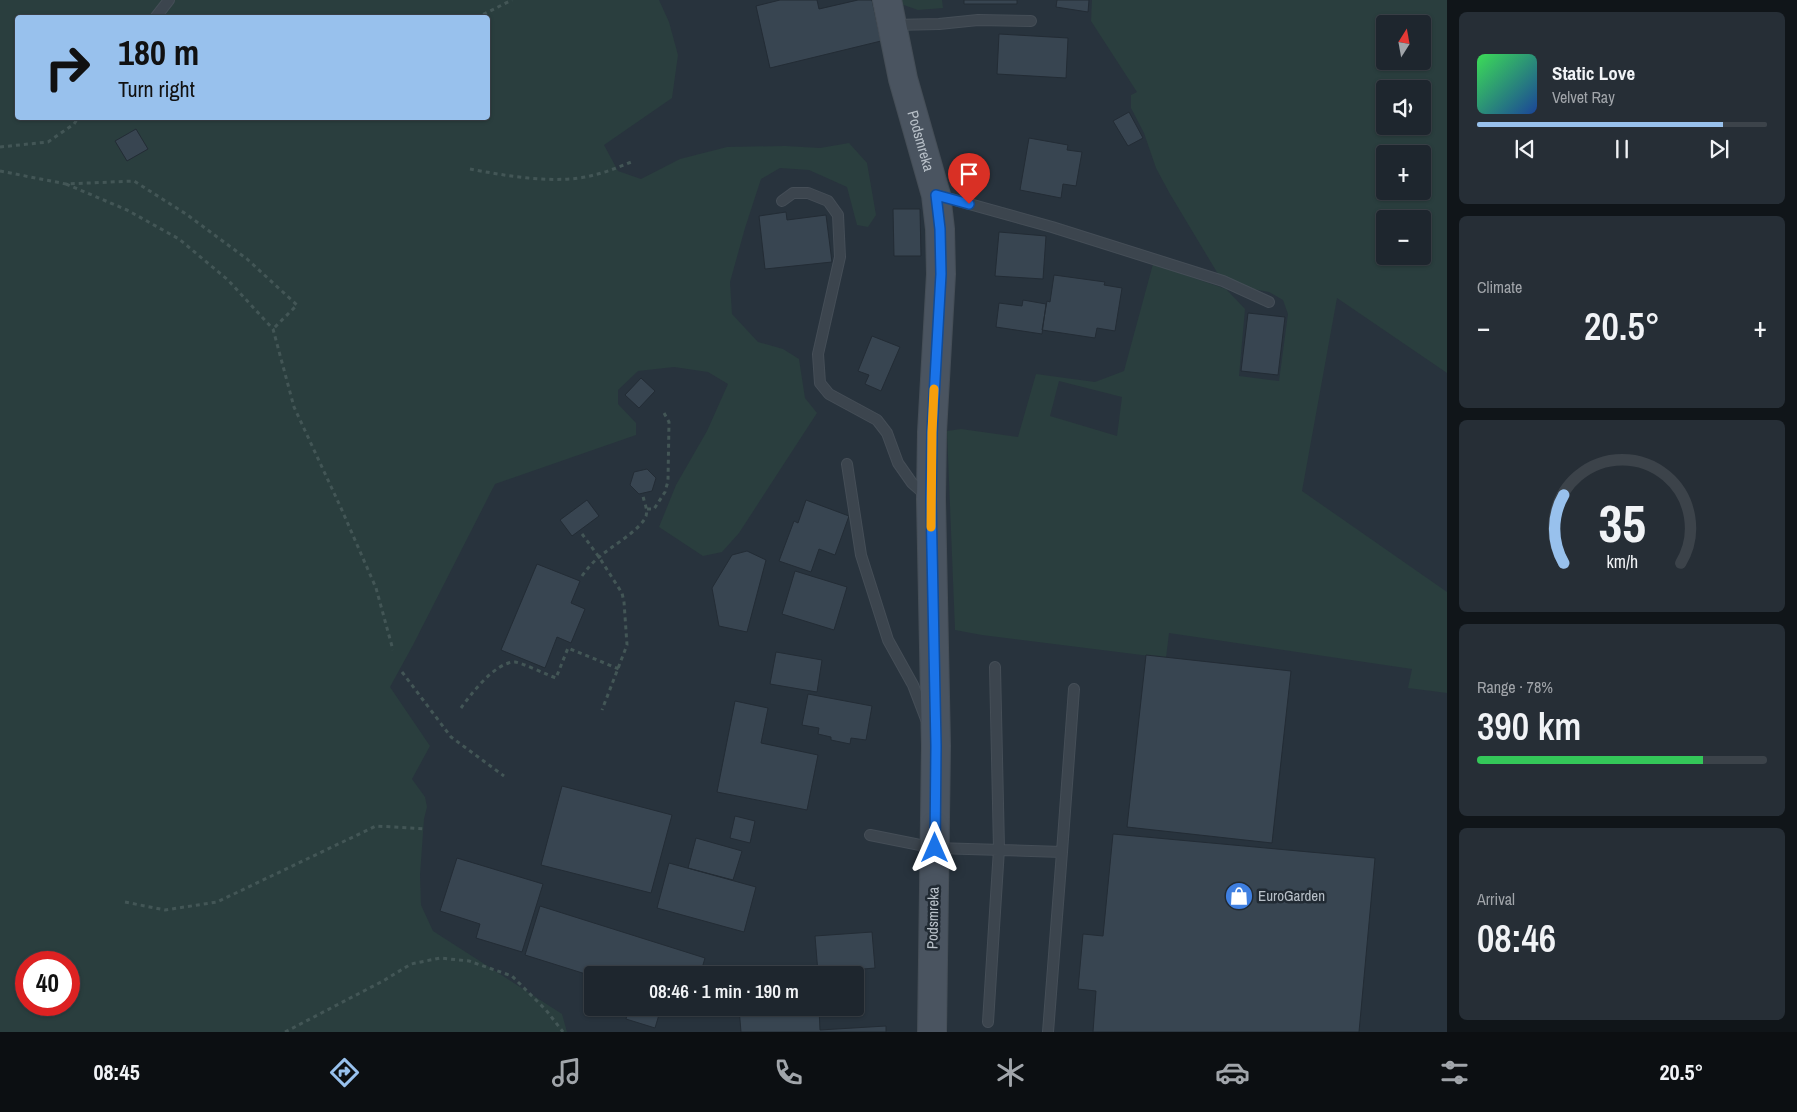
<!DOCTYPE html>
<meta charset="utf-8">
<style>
:root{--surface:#1e262e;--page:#262e36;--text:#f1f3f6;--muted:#a1a5aa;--line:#3c434a;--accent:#98c1ed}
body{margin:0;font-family:"Archivo Narrow",sans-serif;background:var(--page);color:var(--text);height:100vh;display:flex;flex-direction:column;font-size:19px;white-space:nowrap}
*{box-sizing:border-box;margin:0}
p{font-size:16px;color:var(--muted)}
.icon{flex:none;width:28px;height:28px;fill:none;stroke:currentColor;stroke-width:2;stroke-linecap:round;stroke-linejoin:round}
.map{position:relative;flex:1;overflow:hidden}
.drawer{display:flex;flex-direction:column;gap:12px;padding:12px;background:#101519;width:350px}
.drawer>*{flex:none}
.banner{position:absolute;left:15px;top:15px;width:475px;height:105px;border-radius:5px;box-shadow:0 1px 4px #0004,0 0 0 1px var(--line);background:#98c1ed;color:#111;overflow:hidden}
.needle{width:32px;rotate:11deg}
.buttons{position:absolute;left:1376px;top:15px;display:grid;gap:10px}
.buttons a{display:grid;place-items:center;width:55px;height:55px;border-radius:5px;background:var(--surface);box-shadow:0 1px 4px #0004,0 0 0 1px var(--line);font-size:25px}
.speed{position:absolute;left:15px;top:951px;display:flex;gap:10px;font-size:25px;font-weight:700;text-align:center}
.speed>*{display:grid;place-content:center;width:65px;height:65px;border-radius:50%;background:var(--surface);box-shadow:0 1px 4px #0004,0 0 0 1px var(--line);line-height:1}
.speed .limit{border:8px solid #d22;background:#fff;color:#111}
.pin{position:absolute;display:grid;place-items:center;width:42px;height:42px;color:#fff;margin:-51px -21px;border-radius:50% 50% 50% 0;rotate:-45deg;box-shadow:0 0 5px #0007}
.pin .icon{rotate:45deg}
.me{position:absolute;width:55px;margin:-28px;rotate:0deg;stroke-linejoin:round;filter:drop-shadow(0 0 4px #0008)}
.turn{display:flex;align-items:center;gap:18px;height:105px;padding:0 20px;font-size:22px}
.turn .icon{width:65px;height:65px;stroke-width:2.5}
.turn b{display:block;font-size:35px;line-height:42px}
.big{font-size:38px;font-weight:600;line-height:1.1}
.drawer .card{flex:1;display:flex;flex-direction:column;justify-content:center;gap:8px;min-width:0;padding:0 18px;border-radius:8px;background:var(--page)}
.drawer .dial{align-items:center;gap:0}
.dial svg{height:130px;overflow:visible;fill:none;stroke:var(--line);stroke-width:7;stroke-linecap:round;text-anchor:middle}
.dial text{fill:var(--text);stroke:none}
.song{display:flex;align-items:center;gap:15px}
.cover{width:60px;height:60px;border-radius:8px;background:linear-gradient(135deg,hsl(130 70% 55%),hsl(220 70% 35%))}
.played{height:5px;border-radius:2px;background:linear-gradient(90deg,var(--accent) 85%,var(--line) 85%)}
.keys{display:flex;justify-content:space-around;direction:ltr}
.heat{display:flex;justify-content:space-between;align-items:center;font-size:28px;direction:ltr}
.charge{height:8px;border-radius:4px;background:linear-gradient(90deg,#34c759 78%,var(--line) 0)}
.trip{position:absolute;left:584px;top:966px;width:280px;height:50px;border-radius:5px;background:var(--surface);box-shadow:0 1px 4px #0004,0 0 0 1px var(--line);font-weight:600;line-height:50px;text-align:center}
.dock{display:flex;height:80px;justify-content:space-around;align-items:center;background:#0c0f12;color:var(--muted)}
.dock .icon{width:35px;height:35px}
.dock .on{color:var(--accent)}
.dock b{font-size:22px;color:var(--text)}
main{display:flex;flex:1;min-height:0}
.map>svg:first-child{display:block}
.green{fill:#2a3e3e;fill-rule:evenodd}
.building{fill:#384551;stroke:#232c35}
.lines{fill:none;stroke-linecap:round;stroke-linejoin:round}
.lane-casing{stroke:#454e57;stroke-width:12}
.secondary-casing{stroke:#454e57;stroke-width:30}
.path{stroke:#435656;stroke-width:3;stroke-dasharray:4 4;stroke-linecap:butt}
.lane{stroke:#3c454e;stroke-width:10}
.secondary{stroke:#4a5460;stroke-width:28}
.route-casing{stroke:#114b97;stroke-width:12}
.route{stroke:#1a73e8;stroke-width:9}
.slow{stroke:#f59e0b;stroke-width:9}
.labels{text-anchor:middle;stroke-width:5;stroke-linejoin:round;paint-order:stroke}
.street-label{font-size:15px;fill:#b8c0c8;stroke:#212a33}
.poi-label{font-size:15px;fill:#b8c0c8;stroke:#212a33;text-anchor:start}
</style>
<main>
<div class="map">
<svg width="1447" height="1032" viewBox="0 0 1447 1032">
<rect width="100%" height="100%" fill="#28333d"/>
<path class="green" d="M 0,0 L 659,0 L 669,22 L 678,55 L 672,98 L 604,145 L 618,171 L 641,179 L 680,159 L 727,147 L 785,146 L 820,148 L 849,143 L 867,163 L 876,215 L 868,227 L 857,225 L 847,187 L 809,170 L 780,168 L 761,179 L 745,228 L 730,282 L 732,314 L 758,342 L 783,349 L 799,359 L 805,398 L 817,413 L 739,533 L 722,552 L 703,556 L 659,527 L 676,485 L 707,431 L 728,384 L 708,372 L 674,367 L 638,371 L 618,390 L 618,404 L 636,423 L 636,435 L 495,484 L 413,645 L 390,687 L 430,746 L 412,779 L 425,797 L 427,807 L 424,819 L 420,875 L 421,905 L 433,931 L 562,1014 L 567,1032 L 0,1032 ZM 18,18 L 488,18 L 488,118 L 18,118 ZM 26,962 L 69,962 L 69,1005 L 26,1005 Z
M 900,0 L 942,0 L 943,8 L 918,10 L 901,4 Z
M 1092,0 L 1447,0 L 1447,373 L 1337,298 L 1302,491 L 1447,592 L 1447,693 L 1408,688 L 1412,669 L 1169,633 L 1166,658 L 982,635 L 955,630 L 947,431 L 961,429 L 1018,437 L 1036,374 L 1095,382 L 1124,371 L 1153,264 L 1226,289 L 1245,309 L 1239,376 L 1279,381 L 1288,314 L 1283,300 L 1269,292 L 1247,288 L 1218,274 L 1170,194 L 1156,168 L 1144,133 L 1131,108 L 1131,95 L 1137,92 L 1091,21 ZM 1385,24 L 1422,24 L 1422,61 L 1385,61 ZM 1385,89 L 1422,89 L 1422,126 L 1385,126 ZM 1385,154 L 1422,154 L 1422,191 L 1385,191 ZM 1385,219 L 1422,219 L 1422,256 L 1385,256 ZM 1059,381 L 1122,397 L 1117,436 L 1050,416 Z"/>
<path class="building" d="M 780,0 L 817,0 L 819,9 L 858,0 L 872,0 L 881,41 L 770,68 L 756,6 Z
M 964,0 L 1017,0 L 1017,4 L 964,4 Z
M 1057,0 L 1089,0 L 1088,12 L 1056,7 Z
M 999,34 L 1068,38 L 1066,78 L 997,74 Z
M 1129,112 L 1143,138 L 1128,146 L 1113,121 Z
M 136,129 L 148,149 L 127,161 L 115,141 Z
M 1029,138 L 1068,145 L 1067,150 L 1082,152 L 1076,186 L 1063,184 L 1061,198 L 1020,190 Z
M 893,209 L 920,209 L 921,256 L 894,256 Z
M 786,212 L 787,220 L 826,215 L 832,262 L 765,269 L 759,216 Z
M 999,232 L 1046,236 L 1043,279 L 995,276 Z
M 1054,275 L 1105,282 L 1104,285 L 1122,288 L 1115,331 L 1097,328 L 1095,338 L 1042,330 L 1047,301 L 1050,302 Z
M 1023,300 L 1046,304 L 1042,334 L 996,327 L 999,303 L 1022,306 Z
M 1248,313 L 1285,317 L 1278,375 L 1241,371 Z
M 872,336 L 900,347 L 881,391 L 865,384 L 869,375 L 858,371 Z
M 641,378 L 655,391 L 639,408 L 625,395 Z
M 647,469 L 656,478 L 652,491 L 639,494 L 630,485 L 634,472 Z
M 587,500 L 599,516 L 572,536 L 560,520 Z
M 806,500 L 849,516 L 835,555 L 819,549 L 811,572 L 779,561 L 794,521 L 798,523 Z
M 747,551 L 766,560 L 747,632 L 719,626 L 712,588 L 732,555 Z
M 537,564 L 580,581 L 571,603 L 585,609 L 571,643 L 557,637 L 545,668 L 501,650 Z
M 795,571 L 847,587 L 834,630 L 782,614 Z
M 776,652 L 822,660 L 817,692 L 770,684 Z
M 1146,655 L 1291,671 L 1272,843 L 1127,827 Z
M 808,694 L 872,706 L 866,740 L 851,738 L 850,744 L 831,740 L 831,737 L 818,734 L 819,728 L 802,725 Z
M 735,701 L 768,708 L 761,743 L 818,755 L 807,810 L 717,792 Z
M 562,786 L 672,815 L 651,893 L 541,865 Z
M 735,816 L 755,821 L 750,843 L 730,838 Z
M 1113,834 L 1375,858 L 1359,1032 L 1093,1032 L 1096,991 L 1078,989 L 1083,934 L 1103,936 Z
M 696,838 L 742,851 L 733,880 L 688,868 Z
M 457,858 L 543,884 L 522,952 L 476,938 L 480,924 L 440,911 Z
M 669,863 L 756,887 L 744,932 L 657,908 Z
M 540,906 L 705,958 L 700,975 L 592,976 L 525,955 Z
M 872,932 L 875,968 L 818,973 L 815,936 Z
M 816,972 L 816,975 L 771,975 Z
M 629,1008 L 661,1008 L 655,1028 L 626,1019 Z
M 739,1008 L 819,1008 L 820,1030 L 886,1026 L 886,1032 L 741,1032 Z"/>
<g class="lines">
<defs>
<path id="lane" d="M 155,18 L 169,0
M 893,25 L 939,24 L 978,20 L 1031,21
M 937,195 L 1052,227 L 1223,281 L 1269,302
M 782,201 L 793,193 L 808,193 L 828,201 L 838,215 L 840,257 L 818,354 L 820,383 L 829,394 L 877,420 L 887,433 L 898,463 L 912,483 L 928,497
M 847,464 L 861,555 L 888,640 L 913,685 L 926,719
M 870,835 L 935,848 L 1062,852 L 1048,1032
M 1062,852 L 1074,689
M 988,1022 L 999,849 L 995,667"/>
<g id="secondary">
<path id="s1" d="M 887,0 L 903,79 L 936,195 L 940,229 L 941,274 L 932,432 L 931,499 L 936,746 L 932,1032"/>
</g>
</defs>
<use href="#lane" class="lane-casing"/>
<use href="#secondary" class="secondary-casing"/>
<path class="path" d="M 476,18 L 512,0
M 0,147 L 48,142 L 74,124 L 78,118
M 470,169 C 507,176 557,185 594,175 C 607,172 621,166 634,161
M 0,171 L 66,184 L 134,181 L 186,214 L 247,259 L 297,305 L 273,329
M 66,184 L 127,210 L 179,239 L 228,280 L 273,329 L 294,407 L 341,508 L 376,588 L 393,650
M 647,509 L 654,509 L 665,492 L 668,481 L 669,422 L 663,411
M 582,534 L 599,557 L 622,593 L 624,602 L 627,645 L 602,710
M 582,576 C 587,569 592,563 598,558 C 610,547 641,530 646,516 C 648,509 644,502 643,496
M 402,672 L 451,737 L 504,776
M 461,708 C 471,694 495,662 515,662 C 523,663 547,675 556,678 L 568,648 L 619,669
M 125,902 L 165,910 L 217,902 L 376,826 L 426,829
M 285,1032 L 383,981 L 411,964 L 440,958 L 469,961 L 512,976 L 546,1010 L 563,1032"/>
<use href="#lane" class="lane"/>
<use href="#secondary" class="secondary"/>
</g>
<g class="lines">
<defs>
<path id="route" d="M 935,848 L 936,746 L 931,499 L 932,432 L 941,274 L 940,229 L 936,195 L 969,204"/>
</defs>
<use href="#route" class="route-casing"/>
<use href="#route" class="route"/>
<path class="slow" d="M 931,527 L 932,432 L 934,389"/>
</g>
<defs>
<symbol id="shop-disc" viewBox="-11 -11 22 22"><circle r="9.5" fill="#3f7fe0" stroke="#212a33"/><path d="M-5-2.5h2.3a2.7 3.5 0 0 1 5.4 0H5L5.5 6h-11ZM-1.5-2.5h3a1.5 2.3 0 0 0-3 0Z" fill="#fff"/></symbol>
</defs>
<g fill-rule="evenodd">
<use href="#shop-disc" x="1223" y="880" width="32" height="32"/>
</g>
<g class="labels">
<g class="street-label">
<text dy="5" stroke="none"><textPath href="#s1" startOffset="145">Podsmreka</textPath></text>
<text transform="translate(933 918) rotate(-89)" y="5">Podsmreka</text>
</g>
<g class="poi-label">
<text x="1258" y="901">EuroGarden</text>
</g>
</g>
</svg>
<div class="buttons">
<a><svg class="needle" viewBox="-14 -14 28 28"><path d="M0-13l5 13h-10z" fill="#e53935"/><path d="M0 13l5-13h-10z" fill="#a1a5aa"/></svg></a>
<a><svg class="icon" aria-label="sound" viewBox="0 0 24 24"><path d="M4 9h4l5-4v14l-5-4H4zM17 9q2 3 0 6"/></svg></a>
<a>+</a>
<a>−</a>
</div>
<div class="speed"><div class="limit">40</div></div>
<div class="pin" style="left:969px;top:204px;background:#d93025"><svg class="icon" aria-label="arrive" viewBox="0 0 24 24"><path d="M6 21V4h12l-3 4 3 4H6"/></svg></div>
<svg class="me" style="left:935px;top:848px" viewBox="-20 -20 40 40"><path d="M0-17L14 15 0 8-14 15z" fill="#1a73e8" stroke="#fff" stroke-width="4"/></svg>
<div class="trip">08:46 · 1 min · 190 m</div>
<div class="banner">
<div class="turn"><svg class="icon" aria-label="right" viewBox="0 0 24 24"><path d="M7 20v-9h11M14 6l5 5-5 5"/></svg><div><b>180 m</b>Turn right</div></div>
</div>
</div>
<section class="drawer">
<div class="card">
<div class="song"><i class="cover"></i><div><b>Static Love</b><p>Velvet Ray</p></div></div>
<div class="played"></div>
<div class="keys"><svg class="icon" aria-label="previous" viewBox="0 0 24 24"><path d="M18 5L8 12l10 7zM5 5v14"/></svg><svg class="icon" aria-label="pause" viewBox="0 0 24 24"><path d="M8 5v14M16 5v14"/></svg><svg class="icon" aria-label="next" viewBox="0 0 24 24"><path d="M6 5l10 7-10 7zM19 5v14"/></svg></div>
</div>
<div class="card"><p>Climate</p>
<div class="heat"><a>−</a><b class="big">20.5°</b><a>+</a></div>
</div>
<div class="card dial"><svg viewBox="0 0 100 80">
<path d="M14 69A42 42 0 1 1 86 69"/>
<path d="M14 69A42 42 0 0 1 14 27" stroke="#98c1ed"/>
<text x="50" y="56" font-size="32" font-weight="700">35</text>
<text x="50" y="72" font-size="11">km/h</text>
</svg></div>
<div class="card"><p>Range · 78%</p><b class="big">390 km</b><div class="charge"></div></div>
<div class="card"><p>Arrival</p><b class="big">08:46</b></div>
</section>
</main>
<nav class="dock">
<b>08:45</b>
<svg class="icon on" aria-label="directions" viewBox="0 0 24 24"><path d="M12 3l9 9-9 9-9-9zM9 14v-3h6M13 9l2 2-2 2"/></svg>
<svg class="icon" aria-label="music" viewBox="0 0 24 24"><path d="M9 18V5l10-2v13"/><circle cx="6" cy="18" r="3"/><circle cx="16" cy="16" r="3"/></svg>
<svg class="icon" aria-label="phone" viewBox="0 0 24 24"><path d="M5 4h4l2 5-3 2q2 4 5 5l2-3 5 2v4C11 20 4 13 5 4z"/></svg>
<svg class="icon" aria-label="climate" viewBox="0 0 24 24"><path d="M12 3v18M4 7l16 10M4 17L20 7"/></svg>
<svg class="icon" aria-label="car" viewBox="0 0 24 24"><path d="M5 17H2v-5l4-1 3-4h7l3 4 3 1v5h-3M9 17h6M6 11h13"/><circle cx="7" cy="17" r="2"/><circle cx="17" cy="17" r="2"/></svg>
<svg class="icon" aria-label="filters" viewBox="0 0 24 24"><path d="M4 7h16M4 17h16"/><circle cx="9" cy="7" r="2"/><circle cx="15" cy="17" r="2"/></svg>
<b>20.5°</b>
</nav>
